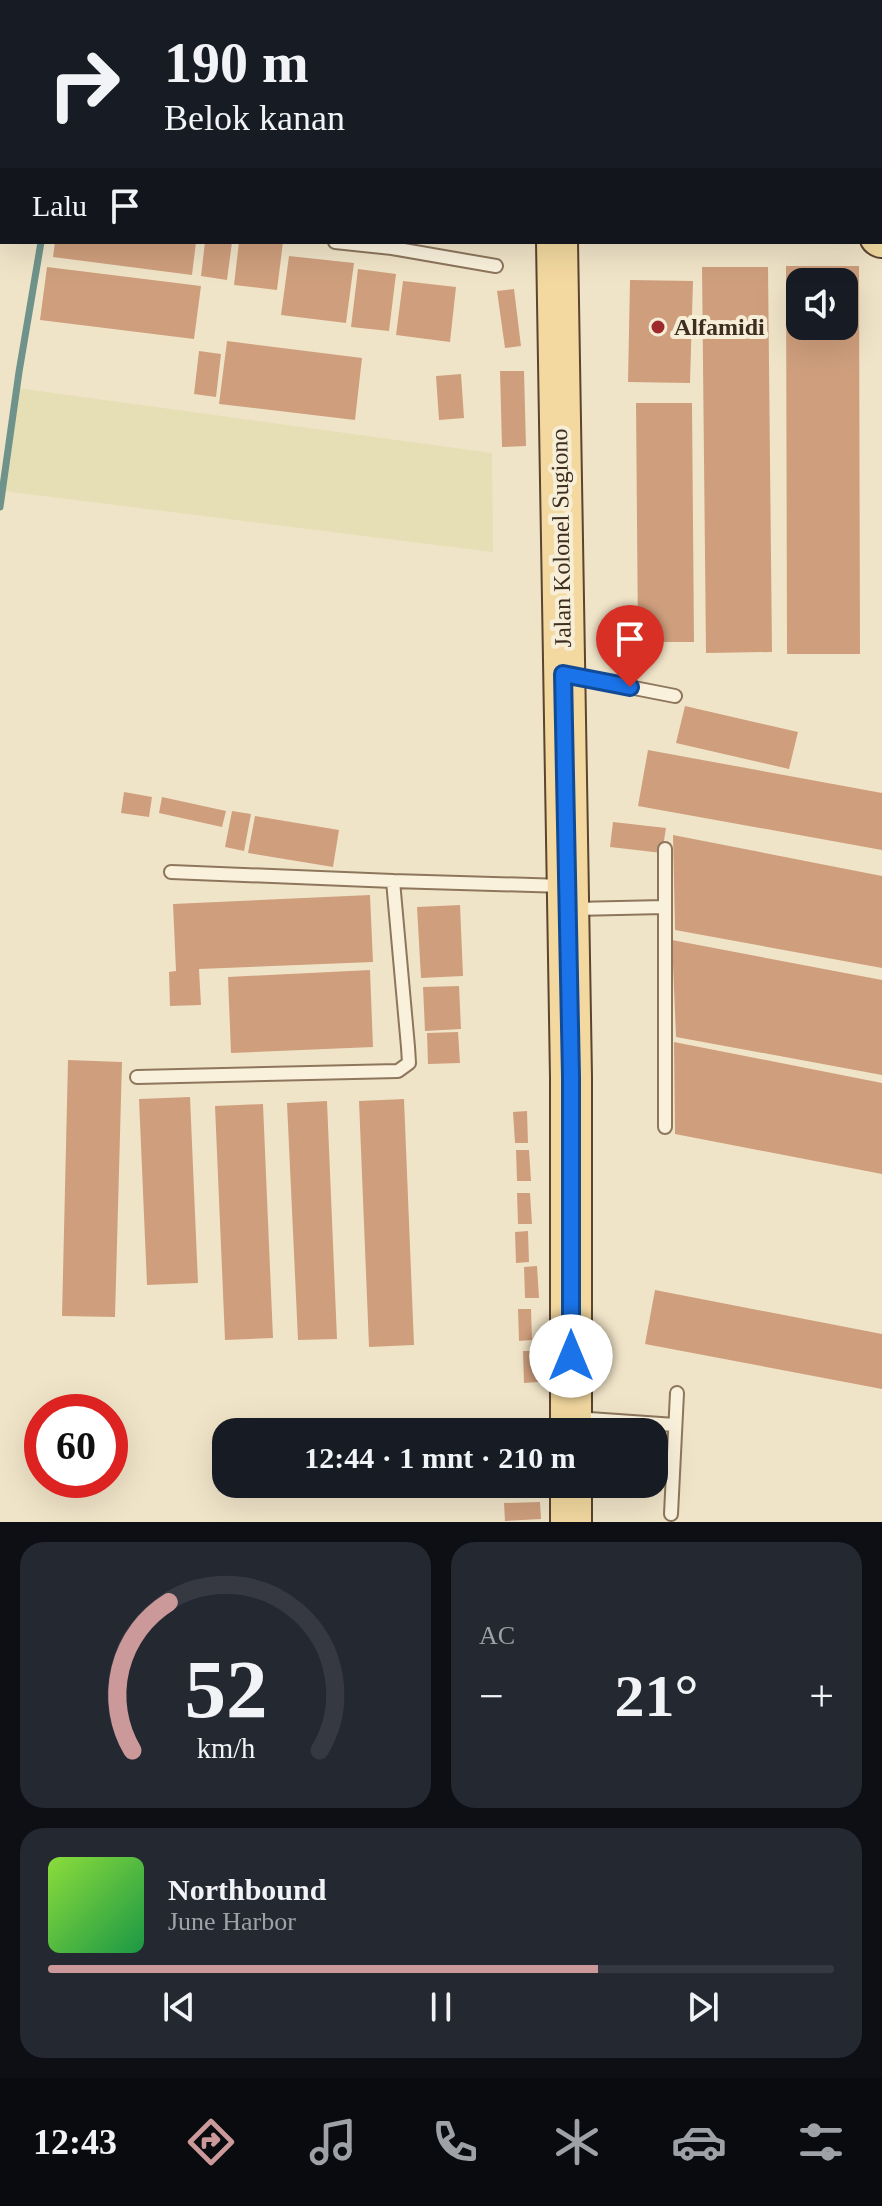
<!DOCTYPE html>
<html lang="id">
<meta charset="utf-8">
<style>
:root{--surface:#171b24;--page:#242831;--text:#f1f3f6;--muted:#9ea1a6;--line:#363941;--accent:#cc999b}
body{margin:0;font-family:"Times New Roman",serif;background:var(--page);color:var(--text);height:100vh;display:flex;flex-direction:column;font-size:30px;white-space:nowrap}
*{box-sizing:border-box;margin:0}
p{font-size:26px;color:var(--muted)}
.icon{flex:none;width:44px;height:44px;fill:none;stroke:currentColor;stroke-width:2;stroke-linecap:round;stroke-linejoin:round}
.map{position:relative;height:1522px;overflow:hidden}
.panel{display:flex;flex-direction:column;gap:20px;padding:20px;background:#0d0f14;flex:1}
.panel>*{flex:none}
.hud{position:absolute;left:0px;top:0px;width:882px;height:244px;box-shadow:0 8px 32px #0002;background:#171b24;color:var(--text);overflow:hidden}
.controls{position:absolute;left:786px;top:268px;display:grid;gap:16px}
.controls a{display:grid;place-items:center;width:72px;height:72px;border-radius:16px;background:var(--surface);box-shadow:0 8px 32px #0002;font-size:40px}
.speed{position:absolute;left:24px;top:1394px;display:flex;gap:16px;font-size:40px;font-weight:700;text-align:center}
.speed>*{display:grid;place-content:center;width:104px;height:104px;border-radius:50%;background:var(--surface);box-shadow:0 8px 32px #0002;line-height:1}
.speed .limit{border:12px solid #d22;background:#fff;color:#111}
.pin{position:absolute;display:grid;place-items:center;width:68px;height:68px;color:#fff;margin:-82px -34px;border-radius:50% 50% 50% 0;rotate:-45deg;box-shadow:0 0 8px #0007}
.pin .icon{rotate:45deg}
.me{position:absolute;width:88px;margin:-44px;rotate:0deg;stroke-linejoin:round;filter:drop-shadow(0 0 6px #0008)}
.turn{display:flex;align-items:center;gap:28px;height:168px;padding:0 32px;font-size:36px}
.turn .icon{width:104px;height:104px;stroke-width:2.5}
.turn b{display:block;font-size:56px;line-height:68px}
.then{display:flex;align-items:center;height:76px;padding:0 32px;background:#0003;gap:16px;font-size:30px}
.big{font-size:60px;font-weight:700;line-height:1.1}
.panel .widget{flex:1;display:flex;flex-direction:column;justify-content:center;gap:12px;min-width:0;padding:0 28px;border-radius:24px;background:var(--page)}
.panel .dial{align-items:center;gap:0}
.dial svg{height:208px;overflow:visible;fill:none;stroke:var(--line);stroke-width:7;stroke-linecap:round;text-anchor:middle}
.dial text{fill:var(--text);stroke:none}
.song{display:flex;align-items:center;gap:24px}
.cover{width:96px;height:96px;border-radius:12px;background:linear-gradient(135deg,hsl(90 70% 55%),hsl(140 70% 35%))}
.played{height:8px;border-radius:4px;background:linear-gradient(90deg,var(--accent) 70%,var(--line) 70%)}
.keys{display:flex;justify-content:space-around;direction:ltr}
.heat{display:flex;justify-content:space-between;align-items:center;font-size:44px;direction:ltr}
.panel .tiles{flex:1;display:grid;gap:20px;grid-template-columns:1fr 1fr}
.widget:last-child{grid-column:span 2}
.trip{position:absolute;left:212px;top:1418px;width:456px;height:80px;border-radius:24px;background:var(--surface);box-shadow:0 8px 32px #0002;font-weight:700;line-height:80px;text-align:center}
.tab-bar{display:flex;height:128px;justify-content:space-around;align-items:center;background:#090b0e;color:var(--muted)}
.tab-bar .icon{width:56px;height:56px}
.tab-bar .selected{color:var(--accent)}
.tab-bar b{font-size:36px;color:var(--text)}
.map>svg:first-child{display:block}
.farmland{fill:#e6deb5}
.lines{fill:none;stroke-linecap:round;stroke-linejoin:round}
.stream{stroke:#6f938a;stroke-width:7}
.building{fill:#cf9f7d;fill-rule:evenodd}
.service-casing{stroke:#8d765c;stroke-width:16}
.primary-casing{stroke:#5b4430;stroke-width:44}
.trunk-casing{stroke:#5b4430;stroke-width:46}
.service{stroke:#faf1dc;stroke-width:12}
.primary{stroke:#f3d9a0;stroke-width:40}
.trunk{stroke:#eabe7c;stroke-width:42}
.route-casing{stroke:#114b97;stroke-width:20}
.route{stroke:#1a73e8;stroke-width:14}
.poi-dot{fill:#9e2a2b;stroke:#f7eed8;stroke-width:3}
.labels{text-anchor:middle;stroke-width:8;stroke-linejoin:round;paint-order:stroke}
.poi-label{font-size:24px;font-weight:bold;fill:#3d2e20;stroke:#f7eed8;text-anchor:start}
.street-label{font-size:24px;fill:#3d2e20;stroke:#f7eed8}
</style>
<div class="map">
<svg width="882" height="1522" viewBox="0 0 882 1522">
<rect width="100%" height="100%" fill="#f0e4c8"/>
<path class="farmland" d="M 17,388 L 492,453 L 493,552 L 3,491 Z"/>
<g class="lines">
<path class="stream" d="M 81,2 L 82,0
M 0,507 L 19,372 L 41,242"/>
</g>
<path class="building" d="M 55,242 L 196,242 L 192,275 L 53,257 Z
M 205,242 L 232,242 L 227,280 L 201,276 Z
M 239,242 L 283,242 L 277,290 L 234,285 Z
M 289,256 L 354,263 L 346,323 L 281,315 Z
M 786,266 L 859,266 L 860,654 L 787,654 ZM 800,282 L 844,282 L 844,326 L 800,326 Z
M 47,267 L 201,286 L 194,339 L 40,320 Z
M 702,267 L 768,267 L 772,652 L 706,653 Z
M 358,269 L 396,274 L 389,331 L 351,327 Z
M 630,280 L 693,281 L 690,383 L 628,382 Z
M 403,281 L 456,287 L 450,342 L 396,335 Z
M 514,289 L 521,346 L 505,348 L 497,291 Z
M 227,341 L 362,358 L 355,420 L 219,404 Z
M 199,351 L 221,354 L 216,397 L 194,394 Z
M 500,371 L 524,371 L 526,446 L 502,447 Z
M 461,374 L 464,418 L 439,420 L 436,376 Z
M 636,403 L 692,403 L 694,642 L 638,642 Z
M 685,706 L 798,732 L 789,769 L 676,743 Z
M 648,750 L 882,793 L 882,850 L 638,806 Z
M 124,792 L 152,797 L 149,817 L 121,813 Z
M 162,797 L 226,811 L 222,827 L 159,813 Z
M 232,811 L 251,814 L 244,851 L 225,847 Z
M 255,816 L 339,830 L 333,867 L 248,853 Z
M 613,822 L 666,828 L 662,853 L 610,847 Z
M 673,835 L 882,876 L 882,968 L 675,930 Z
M 370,895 L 373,962 L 199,969 L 201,1005 L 170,1006 L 169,972 L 176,971 L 173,904 Z
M 460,905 L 463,976 L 421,978 L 417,907 Z
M 672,940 L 882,980 L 882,1075 L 676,1037 Z
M 370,970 L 373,1047 L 231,1053 L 228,977 Z
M 459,986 L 461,1029 L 425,1031 L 423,987 Z
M 458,1032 L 460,1063 L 428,1064 L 427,1033 Z
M 674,1042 L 882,1083 L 882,1174 L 675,1134 Z
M 68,1060 L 122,1062 L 115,1317 L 62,1316 Z
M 190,1097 L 198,1283 L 147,1285 L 139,1099 Z
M 404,1099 L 414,1345 L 369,1347 L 359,1101 Z
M 327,1101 L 337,1339 L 298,1340 L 287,1103 Z
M 263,1104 L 273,1338 L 225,1340 L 215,1106 Z
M 527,1111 L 528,1143 L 515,1143 L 513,1112 Z
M 516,1150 L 529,1150 L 531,1181 L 517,1181 Z
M 517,1193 L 530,1193 L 532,1224 L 518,1224 Z
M 528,1231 L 529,1262 L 516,1263 L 515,1232 Z
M 537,1266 L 539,1298 L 525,1298 L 524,1267 Z
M 655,1290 L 882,1334 L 882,1389 L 645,1344 Z
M 518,1309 L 531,1309 L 532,1340 L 519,1341 Z
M 523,1351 L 536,1351 L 538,1382 L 524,1383 Z
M 540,1502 L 541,1519 L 505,1521 L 504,1503 Z"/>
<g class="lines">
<defs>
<path id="service" d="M 145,0 L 147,2
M 389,2 L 389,0
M 335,242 L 392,248 L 496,266
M 568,675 L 675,696
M 665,849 L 665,1127
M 171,872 L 393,881
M 574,909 L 664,907
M 137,1077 L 398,1071 L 409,1063 L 408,1047 L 393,881 L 564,886
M 575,1418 L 675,1425
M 671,1514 L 677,1393"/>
<path id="primary" d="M 880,236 L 882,237
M 557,242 L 571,1077 L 571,1432
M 571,1522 L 571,1484"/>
<path id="trunk" d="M 552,2 L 552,0
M 0,139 L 2,139"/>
</defs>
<use href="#service" class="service-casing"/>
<use href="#primary" class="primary-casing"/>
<use href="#trunk" class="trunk-casing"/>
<use href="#service" class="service"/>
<use href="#primary" class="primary"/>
<use href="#trunk" class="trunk"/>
</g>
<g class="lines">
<defs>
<path id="route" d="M 571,1356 L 571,1077 L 563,674 L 630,687"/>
</defs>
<use href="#route" class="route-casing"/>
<use href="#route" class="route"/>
</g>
<circle class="poi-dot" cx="658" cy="327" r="8"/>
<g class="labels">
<g class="poi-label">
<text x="674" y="335">Alfamidi</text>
</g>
<g class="street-label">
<text transform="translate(561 538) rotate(-91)" y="8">Jalan Kolonel Sugiono</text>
</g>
</g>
</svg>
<div class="controls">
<a><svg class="icon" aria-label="sound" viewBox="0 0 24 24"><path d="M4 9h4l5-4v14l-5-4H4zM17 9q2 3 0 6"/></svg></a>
</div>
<div class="speed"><div class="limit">60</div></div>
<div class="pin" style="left:630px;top:687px;background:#d93025"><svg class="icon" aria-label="arrive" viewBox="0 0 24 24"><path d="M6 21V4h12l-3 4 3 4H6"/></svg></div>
<svg class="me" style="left:571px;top:1356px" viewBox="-20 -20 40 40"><circle r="19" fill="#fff"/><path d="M0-13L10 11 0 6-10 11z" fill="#1a73e8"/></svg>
<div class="trip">12:44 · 1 mnt · 210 m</div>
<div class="hud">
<div class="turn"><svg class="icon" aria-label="right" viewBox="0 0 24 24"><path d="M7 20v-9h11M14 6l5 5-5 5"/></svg><div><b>190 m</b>Belok kanan</div></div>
<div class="then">Lalu<svg class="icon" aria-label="arrive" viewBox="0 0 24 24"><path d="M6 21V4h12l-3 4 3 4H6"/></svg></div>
</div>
</div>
<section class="panel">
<div class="tiles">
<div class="widget dial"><svg viewBox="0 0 100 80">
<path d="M14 69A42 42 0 1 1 86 69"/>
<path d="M14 69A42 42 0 0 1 28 12" stroke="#cc999b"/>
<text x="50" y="56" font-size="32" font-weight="700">52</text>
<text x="50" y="72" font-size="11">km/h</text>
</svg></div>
<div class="widget"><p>AC</p>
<div class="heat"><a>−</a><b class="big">21°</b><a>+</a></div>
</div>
<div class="widget">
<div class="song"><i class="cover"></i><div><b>Northbound</b><p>June Harbor</p></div></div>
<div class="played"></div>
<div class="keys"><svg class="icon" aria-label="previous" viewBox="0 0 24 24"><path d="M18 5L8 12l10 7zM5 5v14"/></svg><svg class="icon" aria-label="pause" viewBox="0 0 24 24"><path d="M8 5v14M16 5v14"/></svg><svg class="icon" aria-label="next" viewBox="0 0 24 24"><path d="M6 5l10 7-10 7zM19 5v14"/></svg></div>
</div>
</div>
</section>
<nav class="tab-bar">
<b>12:43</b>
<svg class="icon selected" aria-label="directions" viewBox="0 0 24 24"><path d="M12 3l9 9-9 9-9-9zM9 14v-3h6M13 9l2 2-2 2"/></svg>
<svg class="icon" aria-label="music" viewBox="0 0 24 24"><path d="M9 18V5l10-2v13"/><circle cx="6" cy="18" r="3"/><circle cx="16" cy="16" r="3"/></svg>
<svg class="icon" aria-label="phone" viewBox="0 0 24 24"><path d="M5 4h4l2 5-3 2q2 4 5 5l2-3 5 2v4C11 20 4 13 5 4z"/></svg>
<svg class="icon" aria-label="climate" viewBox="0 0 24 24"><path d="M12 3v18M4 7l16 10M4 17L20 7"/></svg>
<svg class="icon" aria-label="car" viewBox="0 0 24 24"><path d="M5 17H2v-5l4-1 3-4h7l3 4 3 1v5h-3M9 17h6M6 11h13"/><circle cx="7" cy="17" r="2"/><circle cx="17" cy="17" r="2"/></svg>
<svg class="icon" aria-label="filters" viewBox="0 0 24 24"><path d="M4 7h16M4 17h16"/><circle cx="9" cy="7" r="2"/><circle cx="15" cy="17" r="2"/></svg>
</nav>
